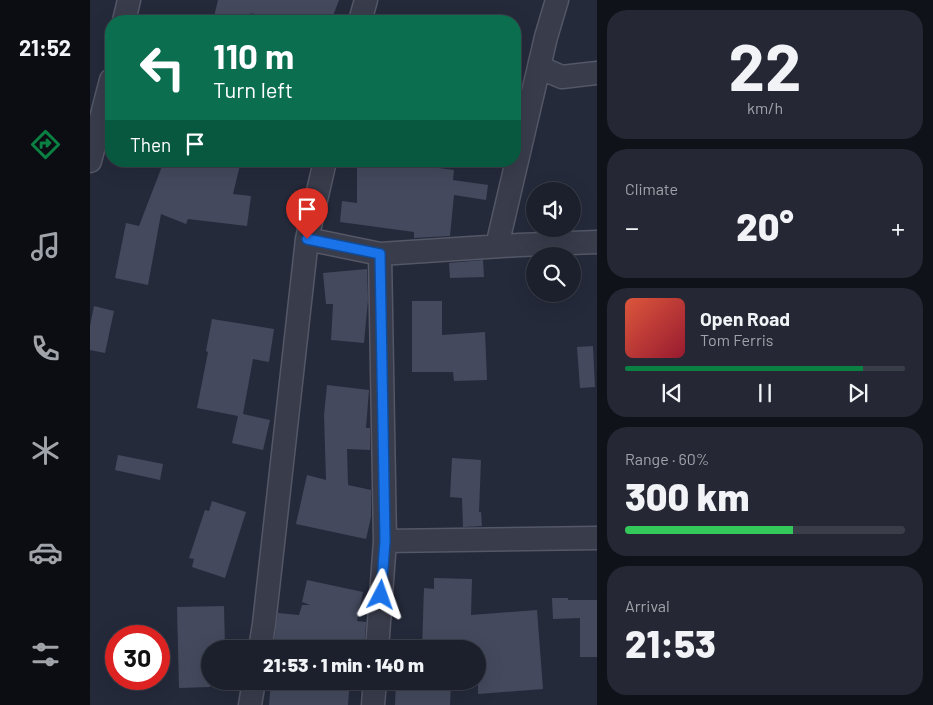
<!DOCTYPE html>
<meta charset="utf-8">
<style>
:root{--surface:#1c202c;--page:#252834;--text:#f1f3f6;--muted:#a0a3a9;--line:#3a3e48;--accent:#0b8043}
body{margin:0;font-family:Barlow,sans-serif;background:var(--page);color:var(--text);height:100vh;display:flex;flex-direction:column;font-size:19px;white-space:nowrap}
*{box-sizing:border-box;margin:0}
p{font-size:16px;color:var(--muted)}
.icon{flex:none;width:28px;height:28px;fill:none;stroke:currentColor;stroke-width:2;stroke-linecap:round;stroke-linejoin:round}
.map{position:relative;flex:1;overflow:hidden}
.drawer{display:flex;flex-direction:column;gap:10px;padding:10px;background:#0f1218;width:336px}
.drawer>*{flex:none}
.banner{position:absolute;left:15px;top:15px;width:416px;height:152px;border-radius:20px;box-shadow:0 5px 20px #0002,0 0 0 1px var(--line);background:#0b6e4f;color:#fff;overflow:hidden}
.buttons{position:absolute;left:436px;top:182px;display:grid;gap:10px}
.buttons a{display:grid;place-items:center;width:55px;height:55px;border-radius:50%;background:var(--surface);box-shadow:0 5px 20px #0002,0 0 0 1px var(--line);font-size:25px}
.speed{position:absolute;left:15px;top:625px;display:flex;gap:10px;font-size:25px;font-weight:700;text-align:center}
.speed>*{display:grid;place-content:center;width:65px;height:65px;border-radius:50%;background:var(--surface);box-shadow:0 5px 20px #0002,0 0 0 1px var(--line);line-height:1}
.speed .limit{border:8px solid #d22;background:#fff;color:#111}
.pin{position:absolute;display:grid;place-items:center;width:42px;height:42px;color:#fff;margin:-51px -21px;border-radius:50% 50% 50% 0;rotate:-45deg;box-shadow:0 0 5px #0007}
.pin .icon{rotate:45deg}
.me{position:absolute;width:55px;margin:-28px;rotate:4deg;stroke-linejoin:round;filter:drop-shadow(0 0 4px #0008)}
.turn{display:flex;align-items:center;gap:18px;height:105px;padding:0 25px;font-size:22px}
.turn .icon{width:65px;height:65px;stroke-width:2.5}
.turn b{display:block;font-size:35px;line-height:42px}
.then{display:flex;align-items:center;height:48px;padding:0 25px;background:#0003;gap:10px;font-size:19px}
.big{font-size:38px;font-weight:800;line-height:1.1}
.drawer .widget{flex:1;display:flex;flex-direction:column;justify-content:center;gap:8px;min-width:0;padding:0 18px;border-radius:20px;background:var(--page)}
.drawer .dial{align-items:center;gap:0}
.dial b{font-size:65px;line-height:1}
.song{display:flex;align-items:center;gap:15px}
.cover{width:60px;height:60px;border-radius:8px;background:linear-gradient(135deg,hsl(10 70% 55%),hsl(350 70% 35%))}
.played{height:5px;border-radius:2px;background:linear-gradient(90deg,var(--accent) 85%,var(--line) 85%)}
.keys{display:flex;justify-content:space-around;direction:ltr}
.heat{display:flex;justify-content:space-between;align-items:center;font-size:28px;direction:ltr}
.charge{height:8px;border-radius:4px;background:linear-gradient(90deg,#34c759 60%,var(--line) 0)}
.trip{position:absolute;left:111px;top:640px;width:285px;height:50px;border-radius:25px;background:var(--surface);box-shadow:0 5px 20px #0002,0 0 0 1px var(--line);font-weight:800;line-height:50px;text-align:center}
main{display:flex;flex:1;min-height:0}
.menu{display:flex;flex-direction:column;width:90px;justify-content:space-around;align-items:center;background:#0b0d12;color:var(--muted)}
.menu .icon{width:35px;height:35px}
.menu .active{color:var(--accent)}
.menu b{font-size:22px;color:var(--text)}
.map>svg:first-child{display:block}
.building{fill:#44495d}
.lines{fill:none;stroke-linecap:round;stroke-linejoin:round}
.minor-casing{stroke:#545766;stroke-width:25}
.minor{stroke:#393c4b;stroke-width:22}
.route-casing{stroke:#114b97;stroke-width:12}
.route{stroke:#1a73e8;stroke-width:9}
</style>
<main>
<nav class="menu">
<b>21:52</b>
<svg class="icon active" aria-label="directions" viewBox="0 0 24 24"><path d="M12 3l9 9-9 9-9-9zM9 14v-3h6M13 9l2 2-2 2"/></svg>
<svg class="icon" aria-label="music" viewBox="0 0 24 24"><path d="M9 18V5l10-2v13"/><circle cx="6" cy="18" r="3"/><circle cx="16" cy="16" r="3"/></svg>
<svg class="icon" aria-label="phone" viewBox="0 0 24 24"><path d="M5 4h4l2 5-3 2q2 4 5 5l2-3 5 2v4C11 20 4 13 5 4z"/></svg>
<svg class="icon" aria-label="climate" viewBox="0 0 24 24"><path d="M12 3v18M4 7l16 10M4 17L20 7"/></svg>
<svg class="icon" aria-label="car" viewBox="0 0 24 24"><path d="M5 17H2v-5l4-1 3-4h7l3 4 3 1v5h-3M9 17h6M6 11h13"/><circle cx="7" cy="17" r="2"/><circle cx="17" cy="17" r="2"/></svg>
<svg class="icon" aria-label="filters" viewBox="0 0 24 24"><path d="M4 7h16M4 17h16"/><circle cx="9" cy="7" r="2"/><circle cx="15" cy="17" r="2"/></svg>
</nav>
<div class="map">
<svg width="507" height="705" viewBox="0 0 507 705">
<rect width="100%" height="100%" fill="#252a3b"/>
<path class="building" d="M 128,0 L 249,0 L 241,21 L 184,21 L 161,13 L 159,21 L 123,21 Z
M 74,161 L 151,161 L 143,194 L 161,196 L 157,226 L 98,219 L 96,224 L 71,214 L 58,285 L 25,278 L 36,223 L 49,226 Z
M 303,162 L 364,170 L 363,180 L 398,185 L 396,200 L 364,195 L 360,236 L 324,238 L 324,232 L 250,222 L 252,201 L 267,203 L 267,163 L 302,163 Z
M 393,260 L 394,277 L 360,278 L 359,263 Z
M 277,269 L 278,300 L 274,343 L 241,340 L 243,304 L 236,304 L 233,273 Z
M 322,301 L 352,301 L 352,335 L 395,332 L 397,380 L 364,381 L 363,372 L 322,372 Z
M 4,306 L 24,311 L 15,353 L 0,350 L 0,326 Z
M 122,319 L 184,329 L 179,362 L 163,359 L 153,414 L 180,420 L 173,450 L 142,443 L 148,416 L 107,408 L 118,352 L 116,351 Z
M 503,346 L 505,387 L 490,388 L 487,347 Z
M 237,385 L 279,390 L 276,428 L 280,428 L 280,450 L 257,449 L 258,485 L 281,490 L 281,517 L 276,539 L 206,524 L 217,475 L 236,480 L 234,415 Z
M 28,455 L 73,464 L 70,480 L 25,470 Z
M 362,458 L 391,460 L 389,512 L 391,512 L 392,526 L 373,527 L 372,498 L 360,497 Z
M 122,501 L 156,512 L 135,578 L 102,567 L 104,559 L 99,558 L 115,510 L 119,511 Z
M 344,578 L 382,579 L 381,615 L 447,610 L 453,689 L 388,694 L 388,649 L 332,649 L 334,588 L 344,589 Z
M 217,580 L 273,592 L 267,621 L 276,622 L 274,649 L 183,649 L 188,613 L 209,615 L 212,605 L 220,605 L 212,602 Z
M 462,598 L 478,598 L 478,600 L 507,600 L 507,657 L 490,657 L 490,618 L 463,619 Z
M 134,606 L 135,649 L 120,649 L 120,687 L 89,688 L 87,607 Z
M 181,681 L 260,681 L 258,705 L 179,705 Z
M 306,681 L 361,681 L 360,705 L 305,705 Z"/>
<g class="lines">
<defs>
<path id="minor" d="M 34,21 L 39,0
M 270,21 L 276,0
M 450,62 L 453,69 L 472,77 L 507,73
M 0,161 L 21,80
M 217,239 L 290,254 L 429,245 L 507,242
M 407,246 L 456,37 L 467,0
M 295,541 L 507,538
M 170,649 L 174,624 L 217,239 L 235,161
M 287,649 L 295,541 L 290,254
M 160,705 L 164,681
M 283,705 L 285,681"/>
</defs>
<use href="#minor" class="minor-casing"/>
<use href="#minor" class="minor"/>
</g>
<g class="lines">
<defs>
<path id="route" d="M 217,239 L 290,254 L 295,541 L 291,595"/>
</defs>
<use href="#route" class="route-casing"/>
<use href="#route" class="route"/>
</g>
</svg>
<div class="buttons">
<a><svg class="icon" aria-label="sound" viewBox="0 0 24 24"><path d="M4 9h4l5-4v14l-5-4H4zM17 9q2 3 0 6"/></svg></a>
<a><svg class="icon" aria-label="search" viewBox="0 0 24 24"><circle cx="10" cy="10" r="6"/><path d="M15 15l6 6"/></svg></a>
</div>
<div class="speed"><div class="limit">30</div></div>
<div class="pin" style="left:217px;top:239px;background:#d93025"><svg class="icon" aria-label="arrive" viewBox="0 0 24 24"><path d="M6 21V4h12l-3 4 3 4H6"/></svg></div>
<svg class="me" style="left:291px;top:595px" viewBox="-20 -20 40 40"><path d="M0-17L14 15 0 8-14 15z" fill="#1a73e8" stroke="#fff" stroke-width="4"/></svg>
<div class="trip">21:53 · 1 min · 140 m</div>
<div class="banner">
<div class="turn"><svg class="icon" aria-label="left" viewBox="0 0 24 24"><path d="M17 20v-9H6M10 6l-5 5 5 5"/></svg><div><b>110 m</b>Turn left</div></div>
<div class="then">Then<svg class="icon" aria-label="arrive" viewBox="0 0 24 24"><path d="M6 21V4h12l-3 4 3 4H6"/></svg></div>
</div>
</div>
<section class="drawer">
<div class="widget dial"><b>22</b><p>km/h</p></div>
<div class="widget"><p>Climate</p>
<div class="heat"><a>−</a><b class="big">20°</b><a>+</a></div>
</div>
<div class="widget">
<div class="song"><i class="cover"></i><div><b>Open Road</b><p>Tom Ferris</p></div></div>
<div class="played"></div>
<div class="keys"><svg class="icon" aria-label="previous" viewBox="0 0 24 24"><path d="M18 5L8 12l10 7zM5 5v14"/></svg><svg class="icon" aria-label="pause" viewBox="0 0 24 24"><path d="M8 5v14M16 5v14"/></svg><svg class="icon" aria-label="next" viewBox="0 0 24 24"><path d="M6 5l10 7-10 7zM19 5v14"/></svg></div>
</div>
<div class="widget"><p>Range · 60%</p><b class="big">300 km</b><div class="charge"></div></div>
<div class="widget"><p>Arrival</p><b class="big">21:53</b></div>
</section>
</main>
